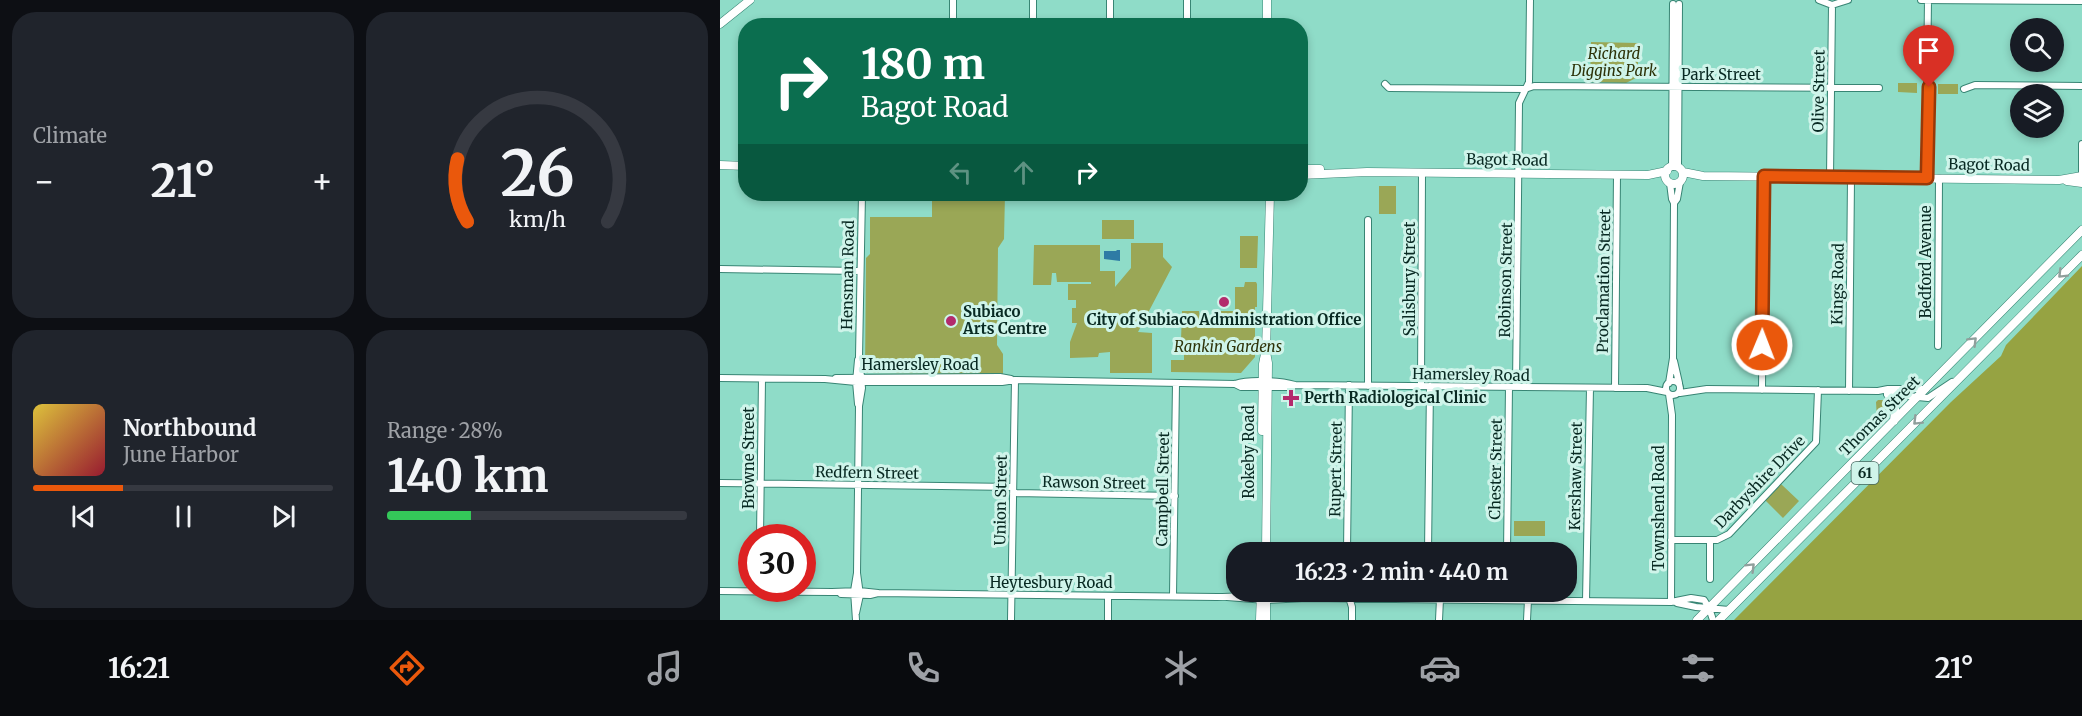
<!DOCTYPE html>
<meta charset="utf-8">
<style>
:root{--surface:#171b24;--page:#20242c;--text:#f1f3f6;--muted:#9ea1a6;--line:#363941;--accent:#ea580c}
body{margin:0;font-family:Merriweather,serif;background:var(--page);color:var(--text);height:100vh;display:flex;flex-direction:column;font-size:22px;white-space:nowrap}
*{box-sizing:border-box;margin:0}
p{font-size:20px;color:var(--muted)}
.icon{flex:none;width:33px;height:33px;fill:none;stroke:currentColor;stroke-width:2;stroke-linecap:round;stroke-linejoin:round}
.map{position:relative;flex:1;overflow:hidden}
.sheet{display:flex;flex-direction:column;gap:12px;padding:12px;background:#0d0f14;width:720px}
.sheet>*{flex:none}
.hud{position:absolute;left:18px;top:18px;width:570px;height:183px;border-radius:24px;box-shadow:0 3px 9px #0003;background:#0b6e4f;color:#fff;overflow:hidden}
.buttons{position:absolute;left:1290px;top:18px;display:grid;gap:12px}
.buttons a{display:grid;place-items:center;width:54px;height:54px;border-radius:50%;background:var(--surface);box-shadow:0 3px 9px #0003;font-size:30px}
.speed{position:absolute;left:18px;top:524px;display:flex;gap:12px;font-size:30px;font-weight:700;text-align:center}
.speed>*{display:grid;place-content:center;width:78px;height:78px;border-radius:50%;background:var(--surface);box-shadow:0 3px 9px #0003;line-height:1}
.speed .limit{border:9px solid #d22;background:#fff;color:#111}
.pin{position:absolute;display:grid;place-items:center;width:51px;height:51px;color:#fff;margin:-62px -26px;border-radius:50% 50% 50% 0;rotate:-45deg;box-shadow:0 0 6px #0007}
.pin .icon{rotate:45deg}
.me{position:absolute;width:66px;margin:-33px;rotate:1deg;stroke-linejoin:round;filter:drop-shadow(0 0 4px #0008)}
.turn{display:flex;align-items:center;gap:21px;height:126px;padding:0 24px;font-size:27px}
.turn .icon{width:78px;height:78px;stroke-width:2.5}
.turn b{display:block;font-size:42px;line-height:51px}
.lanes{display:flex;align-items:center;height:57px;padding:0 24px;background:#0003;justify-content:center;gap:30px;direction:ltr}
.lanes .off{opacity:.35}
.big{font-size:45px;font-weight:700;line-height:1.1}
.sheet .card{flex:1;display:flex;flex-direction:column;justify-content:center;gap:9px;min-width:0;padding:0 21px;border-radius:24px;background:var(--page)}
.sheet .dial{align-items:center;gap:0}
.dial svg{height:156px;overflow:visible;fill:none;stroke:var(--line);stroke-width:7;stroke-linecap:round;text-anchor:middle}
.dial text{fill:var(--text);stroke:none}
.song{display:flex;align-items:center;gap:18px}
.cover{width:72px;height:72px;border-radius:9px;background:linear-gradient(135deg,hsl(50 70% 55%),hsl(350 70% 35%))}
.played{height:6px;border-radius:3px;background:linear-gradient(90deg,var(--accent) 30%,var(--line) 30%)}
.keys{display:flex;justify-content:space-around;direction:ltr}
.heat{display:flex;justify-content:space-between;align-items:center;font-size:33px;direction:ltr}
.charge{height:9px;border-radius:4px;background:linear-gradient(90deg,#34c759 28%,var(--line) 0)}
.sheet .tiles{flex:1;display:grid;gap:12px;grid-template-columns:repeat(2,1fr)}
.trip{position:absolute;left:506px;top:542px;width:351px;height:60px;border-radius:24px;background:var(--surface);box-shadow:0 3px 9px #0003;font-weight:700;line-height:60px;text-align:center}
.tabs{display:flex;height:96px;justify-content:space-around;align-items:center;background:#090b0e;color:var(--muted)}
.tabs .icon{width:42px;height:42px}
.tabs .selected{color:var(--accent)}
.tabs b{font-size:27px;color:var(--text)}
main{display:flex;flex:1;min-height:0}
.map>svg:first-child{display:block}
.green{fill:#9aa756}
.forest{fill:#96a342}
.water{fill:#2e7ba5}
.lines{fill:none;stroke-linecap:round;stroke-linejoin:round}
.minor-casing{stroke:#388574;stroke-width:8}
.major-casing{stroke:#388574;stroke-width:9}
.minor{stroke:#fff;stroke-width:6}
.major{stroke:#fff;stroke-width:8}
.oneway{stroke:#909f9c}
.route-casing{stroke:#983908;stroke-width:15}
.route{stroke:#ea580c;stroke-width:10}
.poi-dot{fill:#b32b6c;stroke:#cff4ea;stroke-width:2}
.labels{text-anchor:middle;stroke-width:6;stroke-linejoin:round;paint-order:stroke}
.shield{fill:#cff4ea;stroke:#44665e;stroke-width:1.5}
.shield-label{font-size:14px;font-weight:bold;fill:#082922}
.park-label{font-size:15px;font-style:italic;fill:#2d3208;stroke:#cff4ea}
.street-label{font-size:15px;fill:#082922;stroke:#cff4ea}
.poi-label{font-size:15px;font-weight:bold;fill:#082922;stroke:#cff4ea;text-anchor:start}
</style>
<main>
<section class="sheet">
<div class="tiles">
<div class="card"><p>Climate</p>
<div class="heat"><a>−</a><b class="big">21°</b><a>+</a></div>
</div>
<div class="card dial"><svg viewBox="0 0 100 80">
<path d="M14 69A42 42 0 1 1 86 69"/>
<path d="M14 69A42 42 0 0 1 9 37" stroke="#ea580c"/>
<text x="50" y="56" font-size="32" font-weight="700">26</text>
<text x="50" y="72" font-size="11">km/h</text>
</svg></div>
<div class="card">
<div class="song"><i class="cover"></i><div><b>Northbound</b><p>June Harbor</p></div></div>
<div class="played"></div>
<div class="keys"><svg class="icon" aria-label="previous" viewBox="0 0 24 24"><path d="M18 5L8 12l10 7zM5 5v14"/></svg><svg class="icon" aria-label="pause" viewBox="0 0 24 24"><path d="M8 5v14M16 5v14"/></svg><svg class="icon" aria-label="next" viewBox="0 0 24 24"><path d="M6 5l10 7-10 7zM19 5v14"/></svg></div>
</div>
<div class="card"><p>Range · 28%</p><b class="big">140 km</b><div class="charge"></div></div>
</div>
</section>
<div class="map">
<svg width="1362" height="620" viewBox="0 0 1362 620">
<rect width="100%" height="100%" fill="#8fdcc8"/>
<path class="green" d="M 871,42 L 918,43 L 918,77 L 906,83 L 870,82 Z
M 1178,83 L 1197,83 L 1197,93 L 1178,92 Z
M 1218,84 L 1238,84 L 1238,94 L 1218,94 Z
M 659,186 L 676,186 L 676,214 L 659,214 Z
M 212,194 L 285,194 L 284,239 L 278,248 L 277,345 L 283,354 L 283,374 L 145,373 L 146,258 L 150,254 L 150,217 L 212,217 Z
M 382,220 L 414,220 L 414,239 L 382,239 Z
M 520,236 L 538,236 L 537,268 L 520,268 Z
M 411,243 L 443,243 L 443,257 L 452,267 L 418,332 L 432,333 L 432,373 L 390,373 L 390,352 L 379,353 L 378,357 L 350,358 L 350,342 L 357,323 L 352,323 L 352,308 L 356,308 L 356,300 L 348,300 L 348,284 L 371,284 L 371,282 L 337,282 L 336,273 L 332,273 L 331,285 L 313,285 L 314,245 L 380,245 L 380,271 L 395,271 L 395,287 L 411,268 Z
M 525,282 L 536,282 L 537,284 L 537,307 L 535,307 L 535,357 L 521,373 L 451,372 L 451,360 L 464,360 L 464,340 L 461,340 L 462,311 L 479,311 L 480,321 L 500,321 L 500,311 L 515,311 L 515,287 L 524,287 Z
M 1158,400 L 1165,400 L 1168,407 L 1157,419 L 1156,402 Z
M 1061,484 L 1079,501 L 1063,518 L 1045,500 Z
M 794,521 L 825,521 L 825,536 L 794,536 Z"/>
<path class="forest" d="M 1362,266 L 1362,620 L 1014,620 L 1231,402 L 1281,356 L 1286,345 Z"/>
<path class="water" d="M 397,250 L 400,250 L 400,261 L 384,259 L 384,251 L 396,251 Z"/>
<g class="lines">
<defs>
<path id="minor" d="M 1099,0 L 1112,5
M 1201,0 L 1362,1
M 1112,5 L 1128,0
M 233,26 L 233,0
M 313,26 L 313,0
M 390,26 L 390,0
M 467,26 L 467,0
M 665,84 L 669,88 L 805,89 L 814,86 L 1159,88
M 1244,89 L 1255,85 L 1362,86
M 952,167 L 953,4
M 958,167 L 959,4
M 1362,176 L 1362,144
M 1110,177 L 1112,5
M 1207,178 L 1207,105 L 1209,90 L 1207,82 L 1208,0
M 954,203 L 957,199 L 960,182
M 0,269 L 140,271
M 1218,346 L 1219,178
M 954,361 L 959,383
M 0,378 L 105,379 L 136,382 L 282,382 L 295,380 L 515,384 C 530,379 560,381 575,385
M 116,378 L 280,377 L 291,379
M946 388a7 7 0 1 1 14 0a7 7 0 1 1-14 0Z
M 949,383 L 953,358 L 954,203 L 952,199 L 950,183
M 515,384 L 521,387 L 566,387 L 575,385 L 927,388 L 947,392
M 648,386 L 648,220
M 701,386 L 702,173
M 796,387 L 799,103 L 809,82 L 810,0
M 895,388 L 897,175
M 1042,390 L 1044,176
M 1129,391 L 1131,178
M 960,393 L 987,389 L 1158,391 L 1168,389 L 1206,389
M 949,394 L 952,415 L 951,602
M 1167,394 L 1208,398 L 1232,382
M 138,404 L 136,382 L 138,360
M 0,483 L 293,487
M 293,493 L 455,496
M 40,537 L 42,379
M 951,540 L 997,540 L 1009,534 L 1096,442 L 1098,390
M 627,552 L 629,385
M 708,552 L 710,386
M 787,552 L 789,387
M 990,579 L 990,540
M 0,591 L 112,592 L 139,591 L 158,593 L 497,597 C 527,597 559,588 587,598
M 627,591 L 632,607 L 632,620
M 121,594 L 150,595 L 158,593
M 453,596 L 456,383
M 507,597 L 546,600 L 587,598 L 951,602 L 971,598 L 984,600 L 989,608 L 993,620
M 866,601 L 870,388
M 957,603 L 976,607 L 1009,610
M 136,613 L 140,595 L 137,573 L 139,406 L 142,388 L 139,357 L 142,194
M 136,620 L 134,591 L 137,573
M 291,620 L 295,380
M 388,620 L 388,596
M 719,620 L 720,599
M 807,620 L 808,600"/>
<path id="major" d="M 0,24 L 30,0
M 547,26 L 547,0
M 0,165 L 26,166
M945 175a9 9 0 1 1 18 0a9 9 0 1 1-18 0Z
M 580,169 L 600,169
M 963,172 L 983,176 L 1339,180 L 1362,176
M 580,175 L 647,172 L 928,175 L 947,171
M 1347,181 L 1362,183
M 1168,394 L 1175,409 L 1174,421
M 542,431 L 543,364 L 545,354
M 546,552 L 548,363 L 546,352 L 550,194
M 540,620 L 541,591
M 546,620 L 546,591
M 977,620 L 1362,230
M 999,620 L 1362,255"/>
</defs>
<use href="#minor" class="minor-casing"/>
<use href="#major" class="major-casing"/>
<use href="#minor" class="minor"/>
<use href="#major" class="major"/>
</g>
<defs><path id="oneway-chevron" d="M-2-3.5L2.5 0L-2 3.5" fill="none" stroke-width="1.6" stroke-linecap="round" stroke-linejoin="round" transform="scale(1.5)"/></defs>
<g class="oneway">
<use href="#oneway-chevron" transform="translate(1342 274) rotate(135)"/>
<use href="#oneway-chevron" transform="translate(1253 341) rotate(-45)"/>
<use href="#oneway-chevron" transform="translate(1197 421) rotate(135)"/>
<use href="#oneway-chevron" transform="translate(1031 567) rotate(-45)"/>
</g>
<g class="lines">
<defs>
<path id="route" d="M 1042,345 L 1044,176 L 1207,178 L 1209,87"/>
</defs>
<use href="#route" class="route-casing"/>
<use href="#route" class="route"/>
</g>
<g class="poi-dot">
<circle cx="504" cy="302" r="6"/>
<circle cx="231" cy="321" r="6"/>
<path d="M568 389h6v6h6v6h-6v6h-6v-6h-6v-6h6z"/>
</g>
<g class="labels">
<rect class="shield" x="1131.5" y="462" width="27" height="22" rx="4.5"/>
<g class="shield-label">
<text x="1145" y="478">61</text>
</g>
<g class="park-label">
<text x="894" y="59">Richard<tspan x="894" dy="17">Diggins Park</tspan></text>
<text x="508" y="352">Rankin Gardens</text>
</g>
<g class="street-label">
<text x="1001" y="80">Park Street</text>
<text transform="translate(1099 91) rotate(-89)" y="5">Olive Street</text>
<text transform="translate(787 160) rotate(1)" y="5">Bagot Road</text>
<text transform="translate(1269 165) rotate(1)" y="5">Bagot Road</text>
<text transform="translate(1206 262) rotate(-90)" y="5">Bedford Avenue</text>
<text transform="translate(128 275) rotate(-89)" y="5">Hensman Road</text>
<text transform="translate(690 279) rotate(-90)" y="5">Salisbury Street</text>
<text transform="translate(786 280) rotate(-89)" y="5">Robinson Street</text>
<text transform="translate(884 281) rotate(-89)" y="5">Proclamation Street</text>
<text transform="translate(1118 284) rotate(-89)" y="5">Kings Road</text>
<text x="200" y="370">Hamersley Road</text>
<text transform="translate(751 375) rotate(1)" y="5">Hamersley Road</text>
<text transform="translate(1160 416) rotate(-45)" y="5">Thomas Street</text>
<text transform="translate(529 452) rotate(-90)" y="5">Rokeby Road</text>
<text transform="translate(29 458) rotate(-90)" y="5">Browne Street</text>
<text transform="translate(616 469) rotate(-89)" y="5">Rupert Street</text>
<text transform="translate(776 469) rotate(-89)" y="5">Chester Street</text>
<text transform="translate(147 473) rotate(1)" y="5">Redfern Street</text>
<text transform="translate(856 476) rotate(-89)" y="5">Kershaw Street</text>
<text transform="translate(1040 482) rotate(-46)" y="5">Darbyshire Drive</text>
<text transform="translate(374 483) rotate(1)" y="5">Rawson Street</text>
<text transform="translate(443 489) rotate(-89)" y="5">Campbell Street</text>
<text transform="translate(281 500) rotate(-89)" y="5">Union Street</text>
<text transform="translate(939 508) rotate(-90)" y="5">Townshend Road</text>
<text x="331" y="588">Heytesbury Road</text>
</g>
<g class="poi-label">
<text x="243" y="317">Subiaco<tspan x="243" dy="17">Arts Centre</tspan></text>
<text x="504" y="325" text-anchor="middle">City of Subiaco Administration Office</text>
<text x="584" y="403">Perth Radiological Clinic</text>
</g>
</g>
</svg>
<div class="buttons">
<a><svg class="icon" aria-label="search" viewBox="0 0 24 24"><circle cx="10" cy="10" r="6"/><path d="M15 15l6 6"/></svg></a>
<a><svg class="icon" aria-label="layers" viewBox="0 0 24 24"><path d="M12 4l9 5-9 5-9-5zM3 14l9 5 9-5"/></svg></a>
</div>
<div class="speed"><div class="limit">30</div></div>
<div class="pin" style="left:1209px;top:87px;background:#d93025"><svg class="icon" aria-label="arrive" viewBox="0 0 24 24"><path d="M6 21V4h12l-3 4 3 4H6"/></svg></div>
<svg class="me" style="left:1042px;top:345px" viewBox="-20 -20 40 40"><circle r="17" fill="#ea580c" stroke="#fff" stroke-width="3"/><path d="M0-11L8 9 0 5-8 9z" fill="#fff"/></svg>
<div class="trip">16:23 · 2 min · 440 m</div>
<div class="hud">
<div class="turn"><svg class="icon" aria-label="right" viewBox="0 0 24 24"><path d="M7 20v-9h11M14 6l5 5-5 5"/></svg><div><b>180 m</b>Bagot Road</div></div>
<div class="lanes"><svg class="icon off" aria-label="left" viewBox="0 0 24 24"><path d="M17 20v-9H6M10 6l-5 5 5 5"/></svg><svg class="icon off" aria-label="ahead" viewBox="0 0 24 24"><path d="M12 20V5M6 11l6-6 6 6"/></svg><svg class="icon" aria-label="right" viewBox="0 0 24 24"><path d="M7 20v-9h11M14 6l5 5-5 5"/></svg></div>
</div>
</div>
</main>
<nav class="tabs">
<b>16:21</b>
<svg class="icon selected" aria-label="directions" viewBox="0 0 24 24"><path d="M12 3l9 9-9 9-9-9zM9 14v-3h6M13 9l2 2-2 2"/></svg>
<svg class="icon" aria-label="music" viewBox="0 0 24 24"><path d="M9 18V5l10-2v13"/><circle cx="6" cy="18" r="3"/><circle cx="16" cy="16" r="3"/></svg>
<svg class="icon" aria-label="phone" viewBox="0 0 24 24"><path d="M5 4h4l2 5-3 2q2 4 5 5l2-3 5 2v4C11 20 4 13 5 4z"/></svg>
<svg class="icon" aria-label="climate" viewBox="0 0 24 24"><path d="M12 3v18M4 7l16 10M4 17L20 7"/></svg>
<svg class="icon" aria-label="car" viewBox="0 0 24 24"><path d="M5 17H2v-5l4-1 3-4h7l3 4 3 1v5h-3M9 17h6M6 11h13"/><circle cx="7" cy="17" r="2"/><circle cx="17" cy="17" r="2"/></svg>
<svg class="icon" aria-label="filters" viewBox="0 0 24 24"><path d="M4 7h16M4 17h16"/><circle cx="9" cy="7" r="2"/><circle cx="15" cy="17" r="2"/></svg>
<b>21°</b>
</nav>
